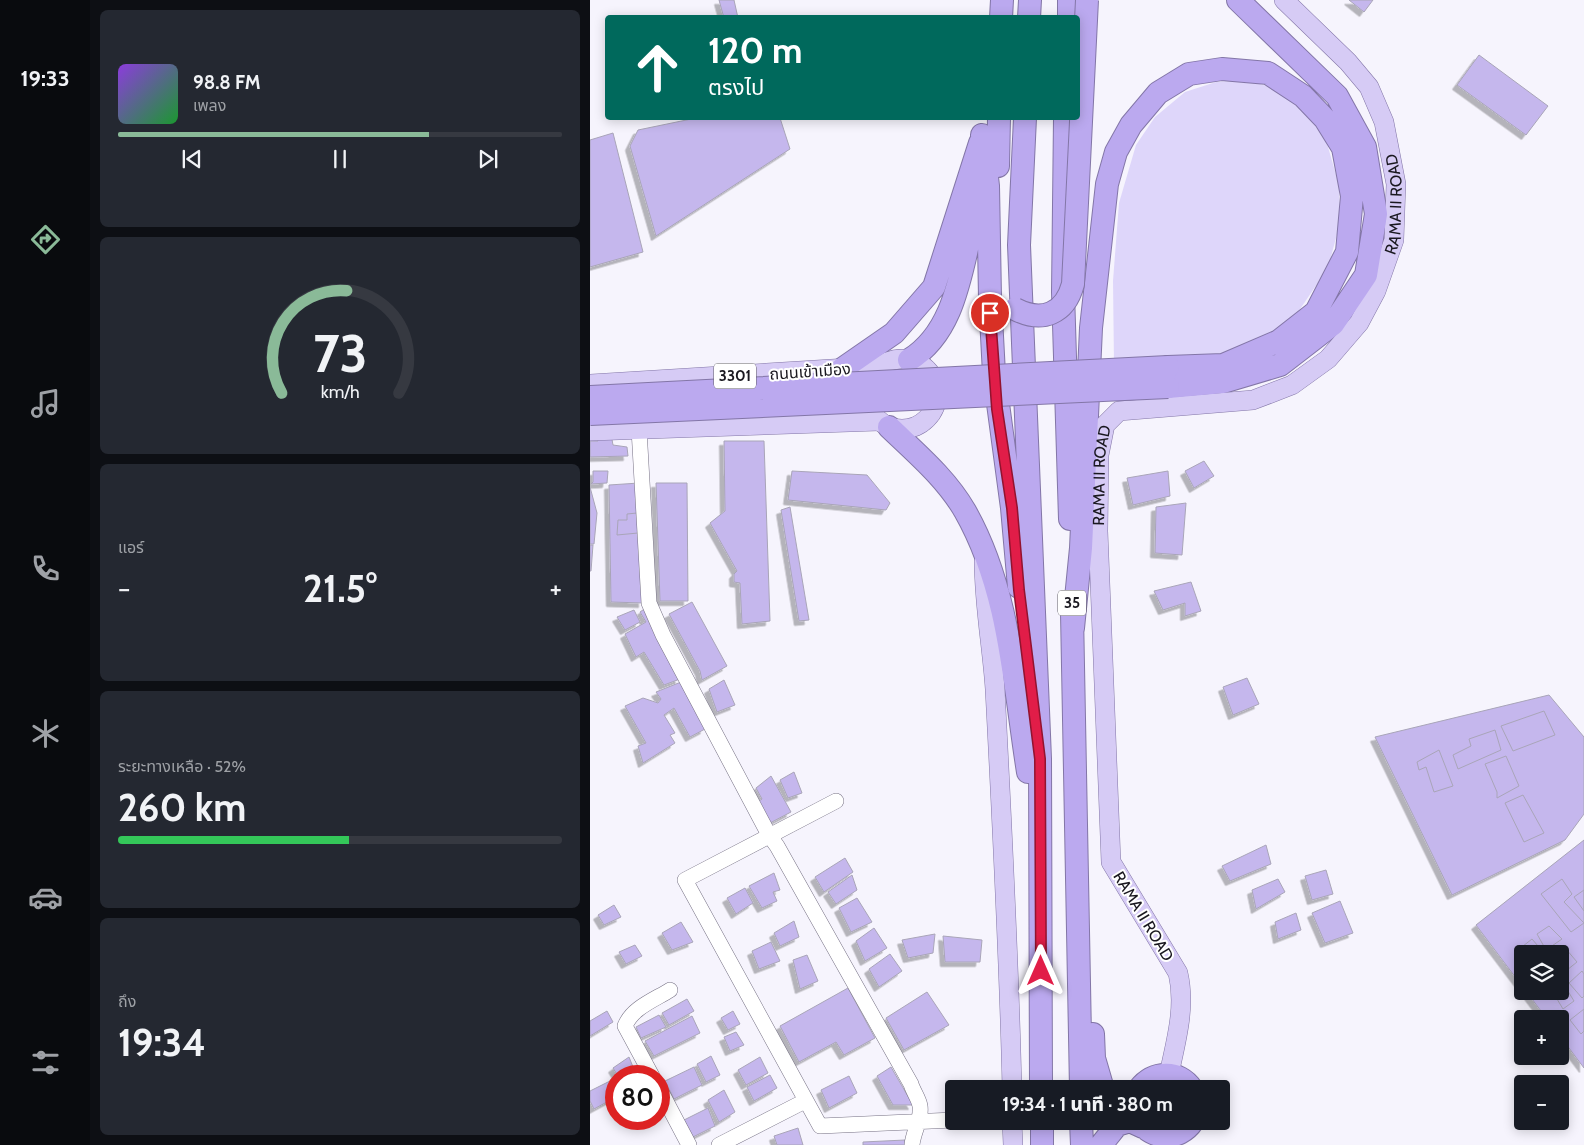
<!DOCTYPE html>
<html lang="th">
<meta charset="utf-8">
<style>
:root{--surface:#171b24;--page:#242831;--text:#f1f3f6;--muted:#9ea1a6;--line:#363941;--accent:#8aba98}
body{margin:0;font-family:Cabin,"Noto Sans Thai",sans-serif;background:var(--page);color:var(--text);height:100vh;display:flex;flex-direction:column;font-size:19px;white-space:nowrap}
*{box-sizing:border-box;margin:0}
p{font-size:16px;color:var(--muted)}
.icon{flex:none;width:28px;height:28px;fill:none;stroke:currentColor;stroke-width:2;stroke-linecap:round;stroke-linejoin:round}
.map{position:relative;flex:1;overflow:hidden}
.sheet{display:flex;flex-direction:column;gap:10px;padding:10px;background:#0d0f14;width:500px}
.sheet>*{flex:none}
.guide{position:absolute;left:15px;top:15px;width:475px;height:105px;border-radius:5px;box-shadow:0 2px 12px #0003;background:#00695c;color:#fff;overflow:hidden}
.fabs{position:absolute;left:924px;top:945px;display:grid;gap:10px}
.fabs a{display:grid;place-items:center;width:55px;height:55px;border-radius:5px;background:var(--surface);box-shadow:0 2px 12px #0003;font-size:25px}
.speed{position:absolute;left:15px;top:1065px;display:flex;gap:10px;font-size:25px;font-weight:700;text-align:center}
.speed>*{display:grid;place-content:center;width:65px;height:65px;border-radius:50%;background:var(--surface);box-shadow:0 2px 12px #0003;line-height:1}
.speed .limit{border:8px solid #d22;background:#fff;color:#111}
.pin{position:absolute;display:grid;place-items:center;width:42px;height:42px;color:#fff;margin:-21px;border:2px solid #fff;border-radius:50%;box-shadow:0 1px 5px #0007}
.me{position:absolute;width:55px;margin:-28px;rotate:0deg;stroke-linejoin:round;filter:drop-shadow(0 0 4px #0008)}
.turn{display:flex;align-items:center;gap:18px;height:105px;padding:0 20px;font-size:22px}
.turn .icon{width:65px;height:65px;stroke-width:2.5}
.turn b{display:block;font-size:35px;line-height:42px}
.big{font-size:38px;font-weight:800;line-height:1.1}
.sheet .card{flex:1;display:flex;flex-direction:column;justify-content:center;gap:8px;min-width:0;padding:0 18px;border-radius:8px;background:var(--page)}
.sheet .dial{align-items:center;gap:0}
.dial svg{height:130px;overflow:visible;fill:none;stroke:var(--line);stroke-width:7;stroke-linecap:round;text-anchor:middle}
.dial text{fill:var(--text);stroke:none}
.song{display:flex;align-items:center;gap:15px}
.cover{width:60px;height:60px;border-radius:8px;background:linear-gradient(135deg,hsl(270 70% 55%),hsl(130 70% 35%))}
.played{height:5px;border-radius:2px;background:linear-gradient(90deg,var(--accent) 70%,var(--line) 70%)}
.keys{display:flex;justify-content:space-around;direction:ltr}
.heat{display:flex;justify-content:space-between;align-items:center;font-size:28px;direction:ltr}
.charge{height:8px;border-radius:4px;background:linear-gradient(90deg,#34c759 52%,var(--line) 0)}
.trip{position:absolute;left:355px;top:1080px;width:285px;height:50px;border-radius:5px;background:var(--surface);box-shadow:0 2px 12px #0003;font-weight:800;line-height:50px;text-align:center}
main{display:flex;flex:1;min-height:0}
.tab-bar{display:flex;flex-direction:column;width:90px;justify-content:space-around;align-items:center;background:#090b0e;color:var(--muted)}
.tab-bar .icon{width:35px;height:35px}
.tab-bar .selected{color:var(--accent)}
.tab-bar b{font-size:22px;color:var(--text)}
.map>svg:first-child{display:block}
.green{fill:#ded6fa}
.building{fill:#c5b7ed;stroke:#a9a5b8;filter:url(#shadow)}
.lines{fill:none;stroke-linecap:round;stroke-linejoin:round}
.minor-casing{stroke:#767184;stroke-width:16}
.major-casing{stroke:#8376a7;stroke-width:20}
.highway-casing{stroke:#8376a7;stroke-width:24}
.minor{stroke:#fff;stroke-width:15}
.major{stroke:#d6cbf5;stroke-width:19}
.highway{stroke:#bba9ef;stroke-width:22}
.highway-bridge-casing{stroke:#8376a7;stroke-width:24;stroke-linecap:butt}
.highway-bridge{stroke:#bba9ef;stroke-width:22}
.route-casing{stroke:#92132f;stroke-width:12}
.route{stroke:#e11d48;stroke-width:9}
.labels{text-anchor:middle;stroke-width:4;stroke-linejoin:round;paint-order:stroke}
.shield{fill:#fff;stroke:#5f5d63;stroke-width:1}
.shield-label{font-size:15px;font-weight:bold;fill:#1a1820}
.street-label{font-size:16px;fill:#1a1820;stroke:#fff}
</style>
<main>
<nav class="tab-bar">
<b>19:33</b>
<svg class="icon selected" aria-label="directions" viewBox="0 0 24 24"><path d="M12 3l9 9-9 9-9-9zM9 14v-3h6M13 9l2 2-2 2"/></svg>
<svg class="icon" aria-label="music" viewBox="0 0 24 24"><path d="M9 18V5l10-2v13"/><circle cx="6" cy="18" r="3"/><circle cx="16" cy="16" r="3"/></svg>
<svg class="icon" aria-label="phone" viewBox="0 0 24 24"><path d="M5 4h4l2 5-3 2q2 4 5 5l2-3 5 2v4C11 20 4 13 5 4z"/></svg>
<svg class="icon" aria-label="climate" viewBox="0 0 24 24"><path d="M12 3v18M4 7l16 10M4 17L20 7"/></svg>
<svg class="icon" aria-label="car" viewBox="0 0 24 24"><path d="M5 17H2v-5l4-1 3-4h7l3 4 3 1v5h-3M9 17h6M6 11h13"/><circle cx="7" cy="17" r="2"/><circle cx="17" cy="17" r="2"/></svg>
<svg class="icon" aria-label="filters" viewBox="0 0 24 24"><path d="M4 7h16M4 17h16"/><circle cx="9" cy="7" r="2"/><circle cx="15" cy="17" r="2"/></svg>
</nav>
<section class="sheet">
<div class="card">
<div class="song"><i class="cover"></i><div><b>98.8 FM</b><p>เพลง</p></div></div>
<div class="played"></div>
<div class="keys"><svg class="icon" aria-label="previous" viewBox="0 0 24 24"><path d="M18 5L8 12l10 7zM5 5v14"/></svg><svg class="icon" aria-label="pause" viewBox="0 0 24 24"><path d="M8 5v14M16 5v14"/></svg><svg class="icon" aria-label="next" viewBox="0 0 24 24"><path d="M6 5l10 7-10 7zM19 5v14"/></svg></div>
</div>
<div class="card dial"><svg viewBox="0 0 100 80">
<path d="M14 69A42 42 0 1 1 86 69"/>
<path d="M14 69A42 42 0 0 1 54 6" stroke="#8aba98"/>
<text x="50" y="56" font-size="32" font-weight="700">73</text>
<text x="50" y="72" font-size="11">km/h</text>
</svg></div>
<div class="card"><p>แอร์</p>
<div class="heat"><a>−</a><b class="big">21.5°</b><a>+</a></div>
</div>
<div class="card"><p>ระยะทางเหลือ · 52%</p><b class="big">260 km</b><div class="charge"></div></div>
<div class="card"><p>ถึง</p><b class="big">19:34</b></div>
</section>
<div class="map">
<svg width="994" height="1145" viewBox="0 0 994 1145">
<defs>
<filter id="shadow"><feDropShadow dx="-4.5" dy="4.5" stdDeviation="0" flood-color="#0004"/></filter>
</defs>
<rect width="100%" height="100%" fill="#f6f4fd"/>
<path class="green" d="M 654,80 L 681,87 L 707,102 L 736,140 L 749,185 L 750,223 L 738,268 L 706,315 L 690,329 L 644,354 L 524,365 L 523,281 L 529,203 L 546,145 L 565,117 L 595,92 L 626,82 Z"/>
<path class="building" d="M 129,0 L 144,0 L 148,18 L 134,18 Z
M 759,0 L 783,0 L 774,12 Z
M 889,55 L 958,106 L 936,135 L 867,85 Z
M 106,118 L 190,118 L 200,149 L 66,236 L 40,146 L 48,130 Z
M 23,133 L 53,252 L 0,267 L 0,140 Z
M 21,434 L 23,445 L 37,447 L 38,456 L 0,457 L 0,441 L 8,441 L 7,437 Z
M 134,441 L 174,441 L 180,621 L 152,624 L 150,583 L 144,582 L 144,574 L 147,571 L 120,523 L 135,511 Z
M 614,461 L 624,476 L 604,488 L 595,471 Z
M 3,471 L 18,471 L 17,483 L 1,484 L 3,482 Z
M 202,471 L 277,475 L 300,503 L 296,510 L 198,500 Z
M 578,471 L 580,496 L 543,505 L 537,478 Z
M 49,483 L 53,603 L 21,602 L 19,485 Z
M 66,483 L 97,483 L 98,601 L 70,601 Z
M 0,487 L 7,513 L 4,544 L 0,544 Z
M 596,503 L 592,555 L 565,553 L 566,507 Z
M 200,507 L 219,620 L 209,621 L 191,510 Z
M 47,513 L 48,533 L 27,535 L 28,520 L 37,520 L 37,514 Z
M 0,545 L 3,545 L 1,571 L 0,571 Z
M 601,582 L 611,611 L 595,616 L 595,603 L 573,610 L 564,591 Z
M 102,602 L 137,666 L 112,680 L 110,671 L 79,614 Z
M 57,607 L 90,679 L 74,685 L 54,652 L 46,657 L 35,634 L 56,622 L 50,612 Z
M 44,610 L 50,622 L 35,630 L 27,617 Z
M 657,678 L 669,704 L 643,715 L 633,687 Z
M 134,680 L 145,705 L 127,712 L 119,689 Z
M 91,682 L 115,729 L 100,737 L 84,708 L 74,715 L 85,733 L 80,735 L 85,743 L 53,763 L 48,746 L 56,743 L 35,706 L 53,698 L 68,703 L 71,699 L 66,692 Z
M 959,695 L 994,737 L 994,814 L 975,840 L 862,895 L 785,737 Z
M 954,711 L 965,735 L 923,751 L 911,726 Z
M 905,730 L 911,750 L 868,769 L 863,755 L 881,746 L 879,739 Z
M 849,750 L 863,786 L 844,792 L 836,767 L 829,770 L 827,762 Z
M 916,756 L 929,786 L 907,798 L 907,792 L 895,764 Z
M 204,772 L 212,793 L 198,798 L 190,780 Z
M 181,776 L 201,812 L 180,823 L 168,802 L 172,799 L 166,788 Z
M 933,795 L 954,833 L 934,842 L 915,803 Z
M 994,840 L 994,1068 L 970,1036 L 970,1019 L 957,1019 L 936,991 L 970,991 L 970,954 L 932,954 L 932,986 L 886,925 Z
M 676,845 L 681,864 L 640,881 L 632,866 Z
M 255,858 L 263,872 L 234,892 L 225,877 Z
M 736,870 L 743,894 L 722,900 L 715,876 Z
M 184,873 L 190,890 L 183,892 L 187,901 L 172,908 L 159,886 Z
M 262,875 L 267,890 L 246,904 L 238,892 Z
M 688,879 L 695,892 L 666,909 L 662,890 Z
M 972,879 L 982,894 L 974,902 L 994,923 L 981,932 L 951,894 Z
M 155,888 L 163,903 L 146,914 L 137,898 Z
M 994,890 L 994,911 L 984,897 Z
M 267,898 L 282,922 L 261,932 L 249,908 Z
M 750,901 L 763,933 L 735,943 L 722,913 Z
M 24,905 L 31,917 L 14,925 L 8,915 Z
M 706,913 L 711,930 L 688,939 L 685,922 Z
M 204,921 L 209,937 L 190,946 L 184,933 Z
M 91,922 L 103,942 L 82,950 L 72,933 Z
M 959,926 L 972,939 L 956,950 L 947,934 Z
M 284,928 L 297,948 L 275,961 L 266,941 Z
M 345,934 L 343,953 L 318,958 L 312,940 Z
M 353,936 L 392,940 L 390,962 L 355,962 Z
M 942,939 L 954,953 L 932,954 L 932,959 L 928,950 Z
M 181,942 L 190,961 L 169,969 L 162,951 Z
M 45,945 L 52,956 L 36,964 L 29,952 Z
M 976,949 L 987,962 L 972,974 L 970,955 Z
M 300,954 L 312,971 L 289,987 L 279,969 Z
M 217,955 L 228,981 L 210,989 L 203,960 Z
M 992,971 L 994,974 L 994,996 L 992,998 L 979,983 Z
M 258,988 L 285,1038 L 254,1055 L 246,1042 L 209,1062 L 190,1026 Z
M 976,988 L 984,1001 L 973,1009 L 964,994 Z
M 337,992 L 359,1025 L 314,1050 L 296,1018 Z
M 97,999 L 104,1011 L 79,1025 L 72,1013 Z
M 994,1009 L 994,1031 L 991,1034 L 980,1020 Z
M 17,1011 L 23,1022 L 0,1036 L 0,1021 Z
M 143,1011 L 150,1024 L 138,1030 L 131,1018 Z
M 69,1015 L 76,1027 L 51,1038 L 46,1027 Z
M 102,1016 L 110,1033 L 64,1056 L 55,1041 Z
M 146,1032 L 154,1045 L 140,1051 L 134,1037 Z
M 121,1056 L 130,1075 L 116,1082 L 107,1064 Z
M 39,1057 L 45,1072 L 39,1076 L 28,1076 L 23,1068 Z
M 170,1057 L 178,1073 L 156,1085 L 148,1070 Z
M 104,1067 L 112,1085 L 84,1099 L 75,1081 Z
M 301,1067 L 323,1105 L 303,1105 L 287,1076 Z
M 180,1075 L 187,1088 L 164,1101 L 157,1087 Z
M 259,1076 L 267,1093 L 239,1108 L 231,1090 Z
M 20,1081 L 26,1097 L 4,1109 L 0,1101 L 0,1091 Z
M 134,1090 L 145,1112 L 129,1122 L 118,1100 Z
M 118,1108 L 125,1126 L 103,1137 L 94,1120 Z
M 208,1128 L 213,1145 L 187,1145 L 184,1136 Z
M 315,1140 L 316,1145 L 273,1145 L 273,1142 Z"/>
<g class="lines">
<defs>
<path id="minor" d="M 49,429 L 59,603 L 73,635 L 179,835 L 187,846 L 321,1084 C 323,1091 329,1099 330,1106 C 332,1119 323,1132 322,1145
M 246,801 L 95,880 L 230,1126 L 364,1120
M 62,1076 L 35,1026 C 42,1008 64,1000 80,990
M 69,1088 L 99,1145
M 129,1145 L 215,1101"/>
<g id="major">
<circle cx="312" cy="394" r="35"/>
<path d="M 0,384 L 290,366"/>
<path d="M 0,431 L 289,421"/>
<path d="M 394,561 C 394,604 402,646 405,689 C 412,822 419,955 422,1089"/>
<path id="s1" d="M 579,1074 C 586,1041 596,1007 588,973 L 521,862 L 508,531 L 509,455 L 515,425 L 529,411 L 663,400 L 702,385 L 738,359 L 769,323 L 786,291 L 804,240 L 806,184 L 794,122 L 779,87 L 758,62 L 694,0"/>
<path d="M 422,1121 L 423,1145"/>
</g>
<path id="highway" d="M 411,18 L 412,0
M 439,18 L 440,0
M 479,18 L 479,0
M 435,118 L 429,245 L 450,759 L 451,1089
M 475,118 L 473,292 L 480,519
M 392,135 L 398,186 L 400,298 L 404,374 L 422,508 L 429,587
M 408,166 L 409,118
M 319,360 C 360,335 369,284 379,240 C 382,224 387,207 388,191
M 252,369 L 304,333 L 344,287 L 390,143
M 578,387 L 633,382 L 690,365 L 743,324 L 776,275 L 786,214 L 775,147 L 747,96 L 648,0
M 299,427 C 326,453 356,478 375,511 C 420,590 424,685 438,772
M 482,613 L 491,1089
M 483,628 L 491,548 L 501,328 L 517,184 L 526,152 L 541,125 L 568,93 L 599,74 L 632,69 L 678,73 L 713,96 L 735,119 L 753,148 L 762,196 L 757,252 L 726,312 L 689,341 L 633,365 L 578,367
M 503,1034 L 504,1058 L 513,1089
M 549,1089 C 563,1071 589,1069 602,1089
M 452,1121 L 452,1145
M 491,1121 L 492,1145
M 549,1121 C 562,1140 589,1142 603,1121
M 511,1145 L 527,1125 L 540,1121 L 553,1127"/>
</defs>
<use href="#minor" class="minor-casing"/>
<use href="#major" class="major-casing"/>
<use href="#highway" class="highway-casing"/>
<use href="#minor" class="minor"/>
<use href="#major" class="major"/>
<use href="#highway" class="highway"/>
<defs>
<path id="highway-bridge" d="M 425,309 C 452,323 475,314 483,284 L 497,0
M 0,397 L 578,367
M 0,414 L 578,387"/>
</defs>
<use href="#highway-bridge" class="highway-bridge-casing"/>
<use href="#highway-bridge" class="highway-bridge"/>
</g>
<g class="lines">
<defs>
<path id="route" d="M 400,313 L 407,409 L 422,508 L 429,590 L 450,759 L 451,971"/>
</defs>
<use href="#route" class="route-casing"/>
<use href="#route" class="route"/>
</g>
<g class="labels">
<g class="shield">
<rect x="124" y="363.5" width="42" height="25" rx="4"/>
<rect x="468" y="590.5" width="28" height="25" rx="4"/>
</g>
<g class="shield-label">
<text x="145" y="381">3301</text>
<text x="482" y="608">35</text>
</g>
<g class="street-label">
<text dy="6" stroke="none"><textPath href="#s1" startOffset="1084">RAMA II ROAD</textPath></text>
<text transform="translate(220 371) rotate(-4)" y="6">ถนนเข้าเมือง</text>
<text dy="6" stroke="none"><textPath href="#s1" startOffset="619">RAMA II ROAD</textPath></text>
<text transform="translate(554 916) rotate(59)" y="6">RAMA II ROAD</text>
</g>
</g>
</svg>
<div class="fabs">
<a><svg class="icon" aria-label="layers" viewBox="0 0 24 24"><path d="M12 4l9 5-9 5-9-5zM3 14l9 5 9-5"/></svg></a>
<a>+</a>
<a>−</a>
</div>
<div class="speed"><div class="limit">80</div></div>
<div class="pin" style="left:400px;top:313px;background:#d93025"><svg class="icon" aria-label="arrive" viewBox="0 0 24 24"><path d="M6 21V4h12l-3 4 3 4H6"/></svg></div>
<svg class="me" style="left:451px;top:971px" viewBox="-20 -20 40 40"><path d="M0-17L14 15 0 8-14 15z" fill="#e11d48" stroke="#fff" stroke-width="4"/></svg>
<div class="trip">19:34 · 1 นาที · 380 m</div>
<div class="guide">
<div class="turn"><svg class="icon" aria-label="ahead" viewBox="0 0 24 24"><path d="M12 20V5M6 11l6-6 6 6"/></svg><div><b>120 m</b>ตรงไป</div></div>
</div>
</div>
</main>
